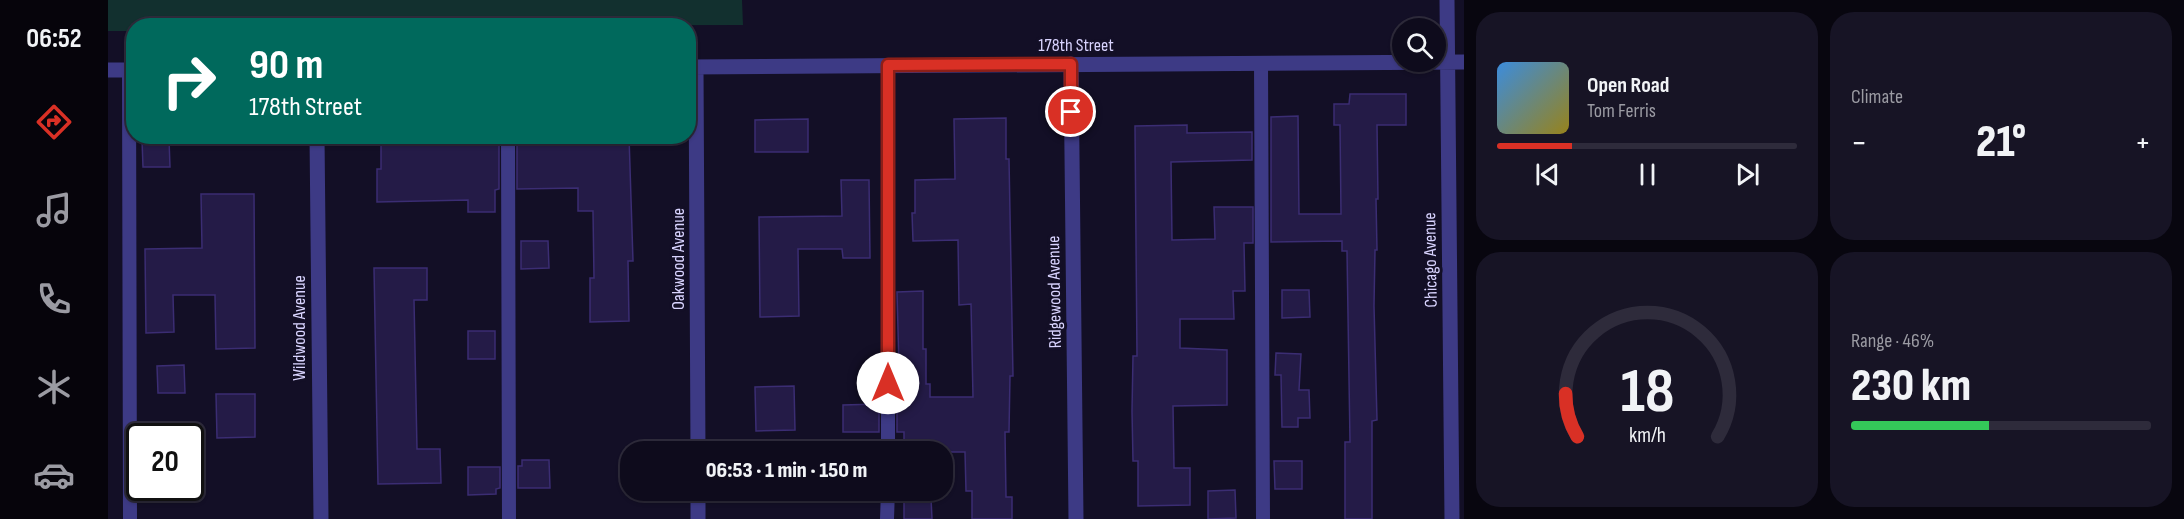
<!DOCTYPE html>
<meta charset="utf-8">
<style>
:root{--surface:#0e0b1c;--page:#171425;--text:#f1f3f6;--muted:#9b9ba3;--line:#2e2b3b;--accent:#d93025}
body{margin:0;font-family:"Sofia Sans Condensed",sans-serif;background:var(--page);color:var(--text);height:100vh;display:flex;flex-direction:column;font-size:22px;white-space:nowrap}
*{box-sizing:border-box;margin:0}
p{font-size:20px;color:var(--muted)}
.icon{flex:none;width:33px;height:33px;fill:none;stroke:currentColor;stroke-width:2;stroke-linecap:round;stroke-linejoin:round}
.map{position:relative;flex:1;overflow:hidden}
.sheet{display:flex;flex-direction:column;gap:12px;padding:12px;background:#08060f;width:720px}
.sheet>*{flex:none}
.guide{position:absolute;left:18px;top:18px;width:570px;height:126px;border-radius:24px;box-shadow:0 2px 4px #0004,0 0 0 2px var(--line);background:#00695c;color:#fff;overflow:hidden}
.fabs{position:absolute;left:1284px;top:18px;display:grid;gap:12px}
.fabs a{display:grid;place-items:center;width:54px;height:54px;border-radius:50%;background:var(--surface);box-shadow:0 2px 4px #0004,0 0 0 2px var(--line);font-size:30px}
.speed{position:absolute;left:18px;top:423px;display:flex;gap:12px;font-size:30px;font-weight:700;text-align:center}
.speed>*{display:grid;place-content:center;width:78px;height:78px;border-radius:50%;background:var(--surface);box-shadow:0 2px 4px #0004,0 0 0 2px var(--line);line-height:1}
.speed .limit{border:3px solid #111;border-radius:9px;background:#fff;color:#111}
.pin{position:absolute;display:grid;place-items:center;width:51px;height:51px;color:#fff;margin:-26px;border:3px solid #fff;border-radius:50%;box-shadow:0 2px 6px #0007}
.me{position:absolute;width:66px;margin:-33px;rotate:0deg;stroke-linejoin:round;filter:drop-shadow(0 0 4px #0008)}
.turn{display:flex;align-items:center;gap:21px;height:126px;padding:0 24px;font-size:27px}
.turn .icon{width:78px;height:78px;stroke-width:2.5}
.turn b{display:block;font-size:42px;line-height:51px}
.big{font-size:45px;font-weight:800;line-height:1.1}
.sheet .card{flex:1;display:flex;flex-direction:column;justify-content:center;gap:9px;min-width:0;padding:0 21px;border-radius:24px;background:var(--page)}
.sheet .dial{align-items:center;gap:0}
.dial svg{height:156px;overflow:visible;fill:none;stroke:var(--line);stroke-width:7;stroke-linecap:round;text-anchor:middle}
.dial text{fill:var(--text);stroke:none}
.song{display:flex;align-items:center;gap:18px}
.cover{width:72px;height:72px;border-radius:9px;background:linear-gradient(135deg,hsl(210 70% 55%),hsl(50 70% 35%))}
.played{height:6px;border-radius:3px;background:linear-gradient(90deg,var(--accent) 25%,var(--line) 25%)}
.keys{display:flex;justify-content:space-around;direction:ltr}
.heat{display:flex;justify-content:space-between;align-items:center;font-size:33px;direction:ltr}
.charge{height:9px;border-radius:4px;background:linear-gradient(90deg,#34c759 46%,var(--line) 0)}
.sheet .tiles{flex:1;display:grid;gap:12px;grid-template-columns:repeat(2,1fr)}
.trip{position:absolute;left:512px;top:441px;width:333px;height:60px;border-radius:24px;background:var(--surface);box-shadow:0 2px 4px #0004,0 0 0 2px var(--line);font-weight:800;line-height:60px;text-align:center}
main{display:flex;flex:1;min-height:0}
.tabs{display:flex;flex-direction:column;width:108px;justify-content:space-around;align-items:center;background:#06040b;color:var(--muted)}
.tabs .icon{width:42px;height:42px}
.tabs .active{color:var(--accent)}
.tabs b{font-size:27px;color:var(--text)}
.map>svg:first-child{display:block}
.green{fill:#12302f}
.building{fill:#241b47;stroke:#3b2d73;stroke-width:1.5}
.lines{fill:none;stroke-linecap:round;stroke-linejoin:round}
.service{stroke:#3d3a85;stroke-width:14}
.minor{stroke:#3d3a85;stroke-width:15}
.route-casing{stroke:#8d1f18;stroke-width:15}
.route{stroke:#d93025;stroke-width:10}
.labels{text-anchor:middle;stroke-width:6;stroke-linejoin:round;paint-order:stroke}
.street-label{font-size:18px;fill:#d9d4ff;stroke:#130f26}
</style>
<main>
<nav class="tabs">
<b>06:52</b>
<svg class="icon active" aria-label="directions" viewBox="0 0 24 24"><path d="M12 3l9 9-9 9-9-9zM9 14v-3h6M13 9l2 2-2 2"/></svg>
<svg class="icon" aria-label="music" viewBox="0 0 24 24"><path d="M9 18V5l10-2v13"/><circle cx="6" cy="18" r="3"/><circle cx="16" cy="16" r="3"/></svg>
<svg class="icon" aria-label="phone" viewBox="0 0 24 24"><path d="M5 4h4l2 5-3 2q2 4 5 5l2-3 5 2v4C11 20 4 13 5 4z"/></svg>
<svg class="icon" aria-label="climate" viewBox="0 0 24 24"><path d="M12 3v18M4 7l16 10M4 17L20 7"/></svg>
<svg class="icon" aria-label="car" viewBox="0 0 24 24"><path d="M5 17H2v-5l4-1 3-4h7l3 4 3 1v5h-3M9 17h6M6 11h13"/><circle cx="7" cy="17" r="2"/><circle cx="17" cy="17" r="2"/></svg>
</nav>
<div class="map">
<svg width="1356" height="519" viewBox="0 0 1356 519">
<rect width="100%" height="100%" fill="#130f26"/>
<path class="green" d="M 0,0 L 634,0 L 635,25 L 26,26 L 25,31 L 0,31 Z"/>
<path class="building" d="M 1242,94 L 1298,94 L 1298,125 L 1269,125 L 1270,199 L 1268,199 L 1269,250 L 1267,250 L 1266,306 L 1269,420 L 1264,421 L 1264,519 L 1237,519 L 1237,442 L 1242,442 L 1239,251 L 1234,251 L 1234,241 L 1163,242 L 1163,117 L 1190,116 L 1191,214 L 1233,214 L 1232,125 L 1226,125 L 1226,104 L 1241,104 Z
M 898,118 L 898,159 L 901,159 L 905,376 L 902,376 L 901,432 L 897,432 L 898,497 L 904,497 L 904,519 L 864,519 L 864,491 L 858,491 L 857,452 L 796,452 L 796,432 L 789,432 L 789,404 L 792,404 L 789,292 L 815,291 L 815,349 L 818,349 L 818,384 L 822,384 L 822,397 L 865,397 L 863,304 L 851,305 L 850,240 L 805,241 L 804,213 L 807,213 L 807,180 L 847,179 L 846,119 Z
M 700,119 L 700,152 L 647,152 L 647,120 Z
M 1079,125 L 1079,133 L 1144,132 L 1144,160 L 1063,162 L 1064,240 L 1107,239 L 1106,207 L 1145,207 L 1145,243 L 1136,243 L 1137,291 L 1125,291 L 1126,319 L 1072,319 L 1072,348 L 1119,350 L 1119,405 L 1065,406 L 1066,468 L 1082,468 L 1082,505 L 1030,506 L 1030,461 L 1025,461 L 1024,411 L 1025,356 L 1029,356 L 1027,126 Z
M 273,136 L 391,136 L 391,189 L 387,190 L 387,212 L 360,212 L 360,200 L 269,202 L 269,169 L 273,169 Z
M 409,136 L 521,136 L 525,261 L 520,261 L 521,321 L 482,322 L 482,278 L 486,278 L 485,211 L 470,211 L 470,188 L 409,189 Z
M 61,139 L 62,167 L 35,167 L 34,140 Z
M 733,180 L 761,180 L 762,258 L 735,258 L 734,249 L 690,249 L 691,316 L 652,317 L 651,217 L 734,216 Z
M 93,194 L 146,194 L 147,348 L 108,349 L 107,295 L 65,295 L 66,332 L 38,333 L 37,249 L 94,248 Z
M 413,241 L 440,241 L 441,268 L 413,269 Z
M 266,268 L 319,268 L 319,300 L 306,300 L 309,449 L 332,449 L 333,483 L 270,484 Z
M 1174,290 L 1201,290 L 1202,317 L 1174,318 Z
M 360,331 L 387,331 L 387,359 L 360,359 Z
M 1168,353 L 1193,354 L 1191,390 L 1201,390 L 1202,418 L 1190,418 L 1190,427 L 1174,427 L 1173,375 L 1167,375 Z
M 76,365 L 77,393 L 50,393 L 49,366 Z
M 686,386 L 687,430 L 648,431 L 647,387 Z
M 108,394 L 147,394 L 147,437 L 109,438 Z
M 771,404 L 771,432 L 735,432 L 735,405 Z
M 414,460 L 441,460 L 442,488 L 410,488 L 410,466 L 414,466 Z
M 1166,461 L 1194,461 L 1194,489 L 1167,489 Z
M 360,467 L 392,467 L 392,488 L 388,489 L 388,494 L 360,495 Z
M 1127,490 L 1128,518 L 1100,519 L 1100,491 Z
M 796,498 L 823,498 L 824,519 L 796,519 Z"/>
<g class="lines">
<path class="service" d="M 1153,63 L 1155,519
M 21,70 L 22,519
M 400,136 L 401,519
M 780,452 L 780,65
M 779,519 L 780,490"/>
<path class="minor" d="M 1339,0 L 1344,519
M 963,64 L 968,519
M 580,67 L 1356,62
M 588,67 L 590,452
M 0,70 L 26,70
M 209,136 L 213,519
M 590,490 L 590,519"/>
</g>
<g class="lines">
<defs>
<path id="route" d="M 780,383 L 780,65 L 963,64 L 963,112"/>
</defs>
<use href="#route" class="route-casing"/>
<use href="#route" class="route"/>
</g>
<g class="labels">
<g class="street-label">
<text x="968" y="51">178th Street</text>
<text transform="translate(570 259) rotate(-90)" y="6">Oakwood Avenue</text>
<text transform="translate(1322 260) rotate(-91)" y="6">Chicago Avenue</text>
<text transform="translate(946 292) rotate(-91)" y="6">Ridgewood Avenue</text>
<text transform="translate(191 328) rotate(-90)" y="6">Wildwood Avenue</text>
</g>
</g>
</svg>
<div class="fabs">
<a><svg class="icon" aria-label="search" viewBox="0 0 24 24"><circle cx="10" cy="10" r="6"/><path d="M15 15l6 6"/></svg></a>
</div>
<div class="speed"><div class="limit">20</div></div>
<div class="pin" style="left:963px;top:112px;background:#d93025"><svg class="icon" aria-label="arrive" viewBox="0 0 24 24"><path d="M6 21V4h12l-3 4 3 4H6"/></svg></div>
<svg class="me" style="left:780px;top:383px" viewBox="-20 -20 40 40"><circle r="19" fill="#fff"/><path d="M0-13L10 11 0 6-10 11z" fill="#d93025"/></svg>
<div class="trip">06:53 · 1 min · 150 m</div>
<div class="guide">
<div class="turn"><svg class="icon" aria-label="right" viewBox="0 0 24 24"><path d="M7 20v-9h11M14 6l5 5-5 5"/></svg><div><b>90 m</b>178th Street</div></div>
</div>
</div>
<section class="sheet">
<div class="tiles">
<div class="card">
<div class="song"><i class="cover"></i><div><b>Open Road</b><p>Tom Ferris</p></div></div>
<div class="played"></div>
<div class="keys"><svg class="icon" aria-label="previous" viewBox="0 0 24 24"><path d="M18 5L8 12l10 7zM5 5v14"/></svg><svg class="icon" aria-label="pause" viewBox="0 0 24 24"><path d="M8 5v14M16 5v14"/></svg><svg class="icon" aria-label="next" viewBox="0 0 24 24"><path d="M6 5l10 7-10 7zM19 5v14"/></svg></div>
</div>
<div class="card"><p>Climate</p>
<div class="heat"><a>−</a><b class="big">21°</b><a>+</a></div>
</div>
<div class="card dial"><svg viewBox="0 0 100 80">
<path d="M14 69A42 42 0 1 1 86 69"/>
<path d="M14 69A42 42 0 0 1 8 47" stroke="#d93025"/>
<text x="50" y="56" font-size="32" font-weight="700">18</text>
<text x="50" y="72" font-size="11">km/h</text>
</svg></div>
<div class="card"><p>Range · 46%</p><b class="big">230 km</b><div class="charge"></div></div>
</div>
</section>
</main>
